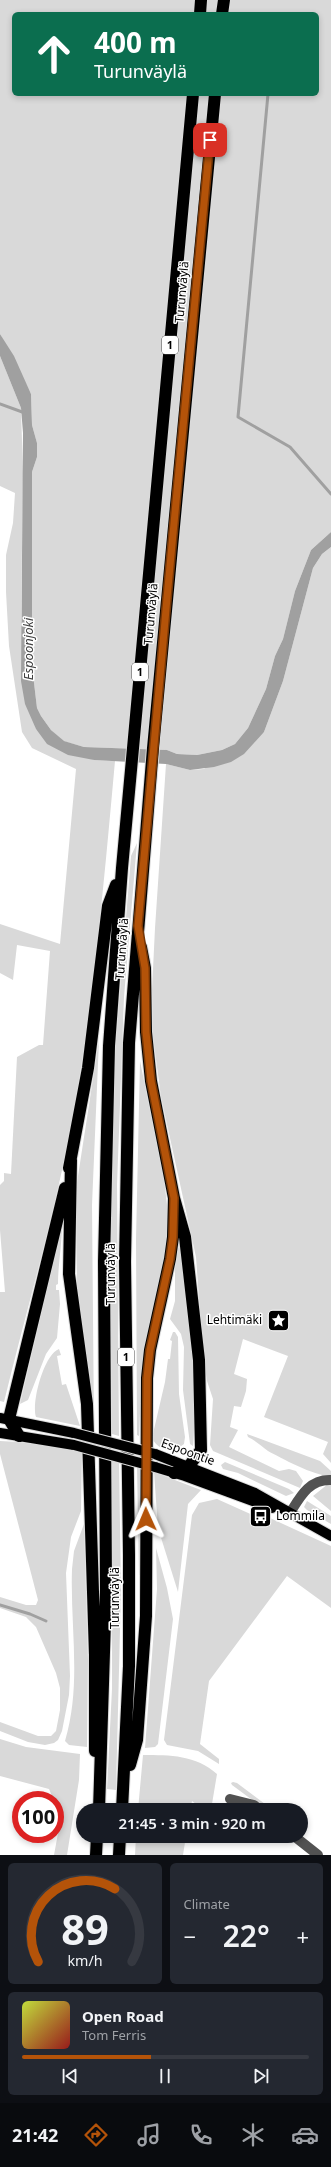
<!DOCTYPE html>
<meta charset="utf-8">
<style>
:root{--surface:#171b24;--page:#242831;--text:#f1f3f6;--muted:#9ea1a6;--line:#363941;--accent:#b45309}
body{margin:0;font-family:"Noto Sans",sans-serif;background:var(--page);color:var(--text);height:100vh;display:flex;flex-direction:column;font-size:15px;white-space:nowrap}
*{box-sizing:border-box;margin:0}
p{font-size:13px;color:var(--muted)}
.icon{flex:none;width:22px;height:22px;fill:none;stroke:currentColor;stroke-width:2;stroke-linecap:round;stroke-linejoin:round}
.map{position:relative;height:1855px;overflow:hidden}
.details{display:flex;flex-direction:column;gap:8px;padding:8px;background:#0d0f14;flex:1}
.details>*{flex:none}
.top-card{position:absolute;left:12px;top:12px;width:307px;height:84px;border-radius:6px;box-shadow:0 2px 6px #0003;background:#0b6e4f;color:#fff;overflow:hidden}
.speed{position:absolute;left:12px;top:1791px;display:flex;gap:8px;font-size:20px;font-weight:700;text-align:center}
.speed>*{display:grid;place-content:center;width:52px;height:52px;border-radius:50%;background:var(--surface);box-shadow:0 2px 6px #0003;line-height:1}
.speed .limit{border:6px solid #d22;background:#fff;color:#111}
.pin{position:absolute;display:grid;place-items:center;width:34px;height:34px;color:#fff;margin:-17px;border-radius:8px;box-shadow:0 2px 6px #0006}
.me{position:absolute;width:44px;margin:-22px;rotate:359deg;stroke-linejoin:round;filter:drop-shadow(0 0 3px #0008)}
.turn{display:flex;align-items:center;gap:14px;height:84px;padding:0 16px;font-size:18px}
.turn .icon{width:52px;height:52px;stroke-width:2.5}
.turn b{display:block;font-size:28px;line-height:34px}
.big{font-size:30px;font-weight:600;line-height:1.1}
.details .widget{flex:1;display:flex;flex-direction:column;justify-content:center;gap:6px;min-width:0;padding:0 14px;border-radius:6px;background:var(--page)}
.details .dial{align-items:center;gap:0}
.dial svg{height:104px;overflow:visible;fill:none;stroke:var(--line);stroke-width:7;stroke-linecap:round;text-anchor:middle}
.dial text{fill:var(--text);stroke:none}
.song{display:flex;align-items:center;gap:12px}
.cover{width:48px;height:48px;border-radius:6px;background:linear-gradient(135deg,hsl(70 70% 55%),hsl(0 70% 35%))}
.played{height:4px;border-radius:2px;background:linear-gradient(90deg,var(--accent) 45%,var(--line) 45%)}
.keys{display:flex;justify-content:space-around;direction:ltr}
.heat{display:flex;justify-content:space-between;align-items:center;font-size:22px;direction:ltr}
.details .tiles{flex:1;display:grid;gap:8px;grid-template-columns:1fr 1fr}
.widget:last-child{grid-column:span 2}
.trip{position:absolute;left:76px;top:1803px;width:232px;height:40px;border-radius:20px;background:var(--surface);box-shadow:0 2px 6px #0003;font-weight:600;line-height:40px;text-align:center}
.tabs{display:flex;height:64px;justify-content:space-around;align-items:center;background:#090b0e;color:var(--muted)}
.tabs .icon{width:28px;height:28px}
.tabs .current{color:var(--accent)}
.tabs b{font-size:18px;color:var(--text)}
.map>svg:first-child{display:block}
.green{fill:#d9d9d9;fill-rule:evenodd}
.water{fill:#a0a0a0}
.lines{fill:none;stroke-linecap:round;stroke-linejoin:round}
.stream{stroke:#a0a0a0;stroke-width:3}
.major-casing{stroke:#dbdbdb;stroke-width:12}
.highway-casing{stroke:#dbdbdb;stroke-width:14}
.minor{stroke:#525252;stroke-width:10}
.major{stroke:#000;stroke-width:10}
.highway{stroke:#000;stroke-width:12}
.major-bridge-casing{stroke:#dbdbdb;stroke-width:12;stroke-linecap:butt}
.major-bridge{stroke:#000;stroke-width:10}
.route-casing{stroke:#753606;stroke-width:10}
.route{stroke:#b45309;stroke-width:7}
.labels{text-anchor:middle;stroke-width:3;stroke-linejoin:round;paint-order:stroke}
.shield{fill:#fff;stroke:#4c4c4c;stroke-width:1}
.shield-label{font-size:11px;font-weight:bold;fill:#000}
.street-label{font-size:12px;fill:#000;stroke:#fff}
.poi-label{font-size:12px;fill:#000;stroke:#fff;text-anchor:end}
.water-label{font-size:13px;font-style:italic;fill:#414141;stroke:#fff}
</style>
<div class="map">
<svg width="331" height="1855" viewBox="0 0 331 1855">
<rect width="100%" height="100%" fill="#fff"/>
<path class="green" d="M 0,0 L 331,0 L 331,532 L 311,550 L 295,591 L 283,639 L 275,656 L 266,689 L 248,728 L 235,744 L 222,750 L 197,755 L 177,754 L 167,750 L 84,747 L 63,741 L 51,730 L 41,716 L 37,708 L 32,666 L 32,472 L 37,457 L 37,443 L 32,425 L 31,394 L 0,334 ZM 14,14 L 317,14 L 317,94 L 14,94 Z
M 0,356 L 21,408 L 23,473 L 21,621 L 36,729 L 94,760 L 115,761 C 105,872 95,983 77,1093 C 60,1197 29,1299 4,1402 L 0,1401 L 0,1292 L 5,1292 L 0,1230 L 0,1185 L 4,1181 L 4,1173 L 11,1174 L 17,1057 L 39,1045 L 43,1045 L 50,951 L 17,945 L 13,980 L 0,973 L 0,924 L 60,944 L 76,769 L 32,748 L 22,732 L 9,646 L 6,592 L 6,555 L 13,523 L 15,493 L 0,486 Z
M 331,547 L 331,1463 L 323,1454 L 328,1442 L 264,1417 L 288,1356 L 243,1339 L 234,1374 L 247,1379 L 246,1391 L 241,1407 L 234,1406 L 230,1427 L 238,1430 L 229,1447 L 279,1471 L 289,1469 L 296,1471 L 303,1481 L 300,1488 L 213,1451 L 210,1445 L 213,1399 L 207,1381 L 203,1355 L 196,1257 L 161,1097 L 153,1037 L 152,990 L 155,928 L 166,764 L 190,770 L 204,769 L 264,732 L 283,681 L 313,568 L 322,554 Z
M 137,843 L 124,997 L 117,1185 L 119,1436 L 112,1434 L 110,1245 L 115,1053 L 131,856 Z
M 99,1040 L 92,1205 L 94,1426 L 92,1426 L 90,1377 L 77,1289 L 76,1189 Z
M 140,1061 L 164,1179 L 167,1205 L 167,1233 L 164,1264 L 142,1367 L 139,1436 L 137,1435 L 136,1239 Z
M 62,1225 C 62,1245 58,1264 58,1284 L 56,1285 L 56,1290 L 59,1290 L 60,1304 L 57,1338 L 46,1354 L 28,1400 L 20,1404 Z
M 178,1248 L 181,1249 C 189,1314 198,1381 193,1446 L 190,1444 L 183,1390 L 184,1347 L 181,1334 L 170,1319 L 175,1301 L 175,1268 Z
M 173,1332 L 175,1332 L 178,1337 L 179,1394 L 185,1437 L 184,1444 C 173,1453 158,1451 152,1438 L 165,1382 L 168,1359 L 170,1359 L 172,1341 L 170,1340 Z
M 59,1349 L 61,1355 L 57,1356 L 62,1385 L 66,1384 L 80,1426 L 36,1417 C 31,1403 44,1354 59,1349 Z
M 247,1434 L 320,1461 L 331,1471 L 331,1476 C 316,1477 281,1458 268,1451 C 261,1446 256,1441 248,1437 Z
M 0,1441 L 18,1442 L 82,1450 L 81,1511 L 71,1537 L 66,1573 L 70,1676 L 69,1695 L 62,1731 L 58,1740 L 54,1743 L 45,1745 L 28,1742 L 0,1731 L 0,1722 L 38,1736 L 51,1736 L 56,1731 L 60,1710 L 60,1688 L 56,1673 L 36,1627 L 26,1617 L 0,1608 L 0,1597 L 26,1605 L 36,1605 L 38,1600 L 0,1454 Z
M 112,1459 L 119,1460 L 121,1590 L 116,1790 L 107,1789 L 112,1689 Z
M 225,1462 L 289,1489 L 294,1493 L 286,1496 L 238,1473 L 223,1469 L 221,1465 Z
M 137,1465 L 141,1466 L 143,1548 L 141,1575 L 139,1575 Z
M 154,1472 L 201,1490 L 188,1504 L 178,1592 L 158,1528 Z
M 328,1484 L 331,1485 L 331,1511 L 313,1496 Z
M 217,1499 L 268,1522 L 270,1518 L 331,1546 L 331,1608 L 287,1576 L 209,1681 L 200,1744 L 219,1759 L 219,1764 L 198,1751 L 167,1745 L 164,1740 L 192,1515 L 199,1503 Z
M 307,1501 L 331,1516 L 331,1524 L 307,1510 L 304,1507 Z
M 84,1524 L 88,1660 L 87,1747 L 69,1745 L 65,1741 C 82,1684 70,1627 72,1569 L 74,1551 Z
M 156,1548 L 167,1588 L 173,1619 L 158,1744 L 155,1747 L 145,1748 L 157,1589 Z
M 0,1739 L 26,1747 L 80,1754 L 79,1780 L 67,1855 L 54,1855 L 61,1817 L 49,1789 L 0,1776 Z
M 143,1755 C 170,1755 196,1755 217,1774 L 211,1810 L 204,1810 L 192,1801 L 190,1810 L 138,1810 Z
M 233,1782 L 237,1783 L 273,1810 L 266,1810 L 232,1785 L 231,1783 Z
M 136,1836 L 186,1836 L 183,1855 L 135,1855 Z"/>
<path class="water" d="M 0,334 L 14,356 L 31,394 L 32,425 L 37,443 L 37,457 L 32,472 L 32,666 L 37,708 L 41,716 L 51,730 L 64,741 L 84,747 L 167,750 L 177,754 L 197,755 L 222,750 L 235,744 L 248,728 L 266,689 L 275,656 L 283,639 L 295,591 L 311,550 L 331,532 L 331,547 L 322,554 L 313,568 L 283,681 L 264,732 L 244,754 L 231,762 L 214,767 L 190,770 L 166,764 L 94,760 L 68,755 L 47,744 L 36,729 L 25,704 L 21,681 L 23,433 L 21,408 L 0,356 Z"/>
<g class="lines">
<path class="stream" d="M 268,94 L 238,417 L 290,447 L 331,494
M 0,404 L 25,413
M 0,1605 L 30,1614 L 46,1621"/>
<defs>
<path id="major" d="M 0,1418 L 74,1433
M 0,1433 L 74,1445
M 155,1454 L 255,1493 L 331,1536
M 155,1467 L 185,1476 L 272,1508"/>
<path id="highway" d="M 200,14 L 201,0
M 222,14 L 224,0
M 141,947 L 145,968 L 146,1032 L 151,1081 L 174,1198 L 185,1237 L 199,1360 L 201,1450 L 189,1466 L 174,1473
M 71,1160 L 69,1274 L 87,1404 L 95,1655 L 95,1751
M 69,1168 L 88,1068 L 108,906 L 116,885
M 19,1436 L 9,1419 L 65,1188
M 130,1765 L 137,1740 L 146,1616 L 147,1378 L 150,1350 L 170,1259 L 173,1237 L 174,1198
M 99,1810 L 106,1589 L 104,1262 L 109,1046 L 122,868 L 193,94
M 122,1810 L 129,1666 L 129,1555 L 125,1262 L 129,1043 L 153,748 L 215,94
M 96,1855 L 97,1836
M 119,1855 L 120,1836"/>
</defs>
<use href="#major" class="major-casing"/>
<use href="#highway" class="highway-casing"/>
<path class="minor" d="M 290,1513 C 300,1497 309,1479 331,1480
M 230,1799 L 254,1805 L 260,1810
M 294,1836 L 318,1855"/>
<use href="#major" class="major"/>
<use href="#highway" class="highway"/>
<defs>
<path id="major-bridge" d="M 74,1433 L 155,1454
M 74,1445 L 155,1467"/>
</defs>
<use href="#major-bridge" class="major-bridge-casing"/>
<use href="#major-bridge" class="major-bridge"/>
</g>
<g class="lines">
<defs>
<path id="route" d="M 146,1519 L 147,1378 L 150,1350 L 170,1259 L 173,1237 L 174,1198 L 151,1081 L 146,1032 L 145,968 L 138,926 L 167,598 L 210,140"/>
</defs>
<use href="#route" class="route-casing"/>
<use href="#route" class="route"/>
</g>
<defs>
<symbol id="sight-square" viewBox="-11 -11 22 22"><rect x="-9" y="-9" width="18" height="18" rx="4" fill="#000" stroke="#fff"/><path d="M0-6L1.8-2.2L6-1.7L2.9 1.2L3.7 5.4L0 3.3L-3.7 5.4L-2.9 1.2L-6-1.7L-1.8-2.2Z" fill="#fff"/></symbol>
<symbol id="bus-square" viewBox="-11 -11 22 22"><rect x="-9" y="-9" width="18" height="18" rx="4" fill="#000" stroke="#fff"/><path d="M-5-6H5V4H4V6H2V4H-2V6H-4V4H-5ZM-3.5-4V0h7V-4ZM-3.5 1.2v1.5H-2V1.2ZM2 1.2v1.5H3.5V1.2Z" fill="#fff"/></symbol>
</defs>
<g fill-rule="evenodd">
<use href="#sight-square" x="266" y="1308" width="25" height="25"/>
<use href="#bus-square" x="248" y="1504" width="25" height="25"/>
</g>
<g class="labels">
<g class="shield">
<rect x="162" y="336" width="16" height="18" rx="3"/>
<rect x="132" y="663" width="16" height="18" rx="3"/>
<rect x="118" y="1348" width="16" height="18" rx="3"/>
</g>
<g class="shield-label">
<text x="170" y="349">1</text>
<text x="140" y="676">1</text>
<text x="126" y="1361">1</text>
</g>
<g class="street-label">
<text transform="translate(182 292) rotate(-85)" y="4">Turunväylä</text>
<text transform="translate(151 614) rotate(-85)" y="4">Turunväylä</text>
<text transform="translate(122 949) rotate(-86)" y="4">Turunväylä</text>
<text transform="translate(111 1274) rotate(-90)" y="4">Turunväylä</text>
<text transform="translate(188 1452) rotate(20)" y="4">Espoontie</text>
<text transform="translate(115 1598) rotate(-90)" y="4">Turunväylä</text>
</g>
<g class="poi-label">
<text x="262" y="1324">Lehtimäki</text>
<text x="276" y="1520" text-anchor="start">Lommila</text>
</g>
<g class="water-label">
<text transform="translate(28 649) rotate(-90)" y="5">Espoonjoki</text>
</g>
</g>
</svg>
<div class="speed"><div class="limit">100</div></div>
<div class="pin" style="left:210px;top:140px;background:#d93025"><svg class="icon" aria-label="arrive" viewBox="0 0 24 24"><path d="M6 21V4h12l-3 4 3 4H6"/></svg></div>
<svg class="me" style="left:146px;top:1519px" viewBox="-20 -20 40 40"><path d="M0-17L14 15 0 8-14 15z" fill="#b45309" stroke="#fff" stroke-width="4"/></svg>
<div class="trip">21:45 · 3 min · 920 m</div>
<div class="top-card">
<div class="turn"><svg class="icon" aria-label="ahead" viewBox="0 0 24 24"><path d="M12 20V5M6 11l6-6 6 6"/></svg><div><b>400 m</b>Turunväylä</div></div>
</div>
</div>
<section class="details">
<div class="tiles">
<div class="widget dial"><svg viewBox="0 0 100 80">
<path d="M14 69A42 42 0 1 1 86 69"/>
<path d="M14 69A42 42 0 0 1 73 13" stroke="#b45309"/>
<text x="50" y="56" font-size="32" font-weight="700">89</text>
<text x="50" y="72" font-size="11">km/h</text>
</svg></div>
<div class="widget"><p>Climate</p>
<div class="heat"><a>−</a><b class="big">22°</b><a>+</a></div>
</div>
<div class="widget">
<div class="song"><i class="cover"></i><div><b>Open Road</b><p>Tom Ferris</p></div></div>
<div class="played"></div>
<div class="keys"><svg class="icon" aria-label="previous" viewBox="0 0 24 24"><path d="M18 5L8 12l10 7zM5 5v14"/></svg><svg class="icon" aria-label="pause" viewBox="0 0 24 24"><path d="M8 5v14M16 5v14"/></svg><svg class="icon" aria-label="next" viewBox="0 0 24 24"><path d="M6 5l10 7-10 7zM19 5v14"/></svg></div>
</div>
</div>
</section>
<nav class="tabs">
<b>21:42</b>
<svg class="icon current" aria-label="directions" viewBox="0 0 24 24"><path d="M12 3l9 9-9 9-9-9zM9 14v-3h6M13 9l2 2-2 2"/></svg>
<svg class="icon" aria-label="music" viewBox="0 0 24 24"><path d="M9 18V5l10-2v13"/><circle cx="6" cy="18" r="3"/><circle cx="16" cy="16" r="3"/></svg>
<svg class="icon" aria-label="phone" viewBox="0 0 24 24"><path d="M5 4h4l2 5-3 2q2 4 5 5l2-3 5 2v4C11 20 4 13 5 4z"/></svg>
<svg class="icon" aria-label="climate" viewBox="0 0 24 24"><path d="M12 3v18M4 7l16 10M4 17L20 7"/></svg>
<svg class="icon" aria-label="car" viewBox="0 0 24 24"><path d="M5 17H2v-5l4-1 3-4h7l3 4 3 1v5h-3M9 17h6M6 11h13"/><circle cx="7" cy="17" r="2"/><circle cx="17" cy="17" r="2"/></svg>
</nav>
